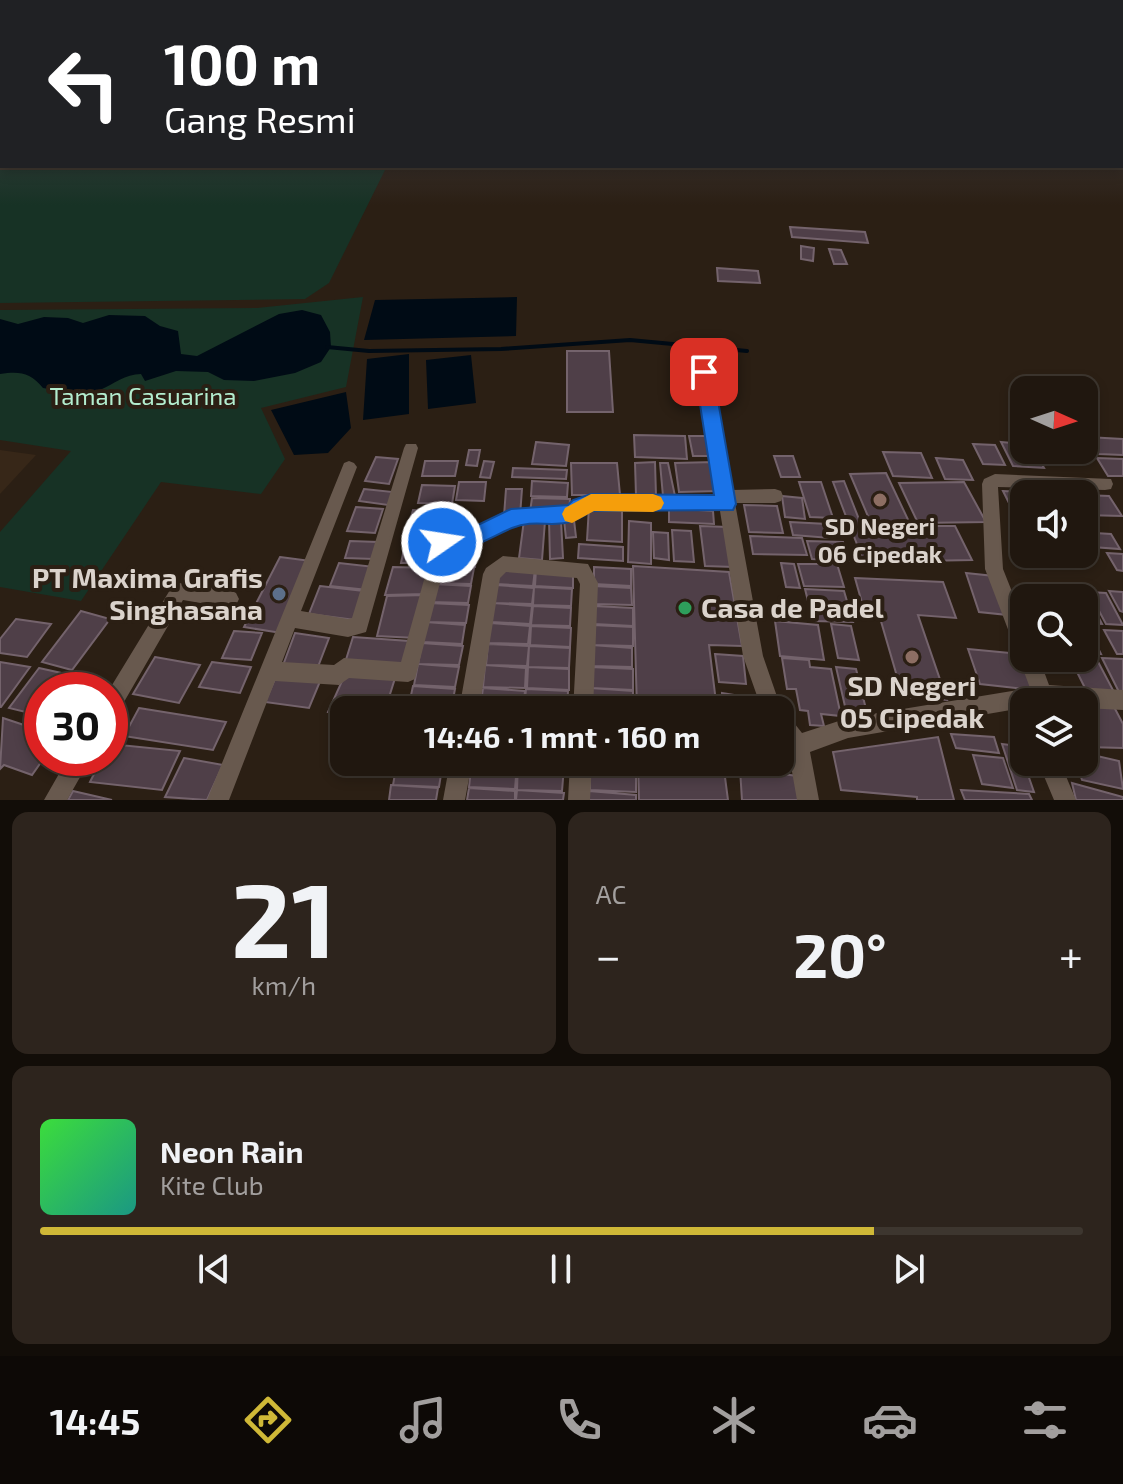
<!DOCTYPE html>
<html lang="id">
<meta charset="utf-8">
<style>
:root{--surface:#20170f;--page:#2d241d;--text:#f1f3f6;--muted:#a29f9e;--line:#3d362f;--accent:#cfb837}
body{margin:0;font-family:"Exo 2",sans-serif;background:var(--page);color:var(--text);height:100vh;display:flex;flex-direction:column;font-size:30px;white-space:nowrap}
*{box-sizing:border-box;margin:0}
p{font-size:26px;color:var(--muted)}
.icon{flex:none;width:44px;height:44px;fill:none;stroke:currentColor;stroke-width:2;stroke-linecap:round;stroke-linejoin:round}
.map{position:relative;height:800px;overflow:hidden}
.drawer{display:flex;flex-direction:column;gap:12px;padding:12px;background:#120d08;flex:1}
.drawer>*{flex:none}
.hud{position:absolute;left:0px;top:0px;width:1124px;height:168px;box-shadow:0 4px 12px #0003,0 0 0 2px var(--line);background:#202124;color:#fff;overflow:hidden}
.needle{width:52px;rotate:93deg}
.tools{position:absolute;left:1010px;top:376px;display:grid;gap:16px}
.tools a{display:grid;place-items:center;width:88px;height:88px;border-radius:16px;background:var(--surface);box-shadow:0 4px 12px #0003,0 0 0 2px var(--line);font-size:40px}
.speed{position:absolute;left:24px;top:672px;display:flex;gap:16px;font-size:40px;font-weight:700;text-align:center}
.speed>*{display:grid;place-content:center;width:104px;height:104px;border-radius:50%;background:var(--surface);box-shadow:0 4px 12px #0003,0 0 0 2px var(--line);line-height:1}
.speed .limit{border:12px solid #d22;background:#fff;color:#111}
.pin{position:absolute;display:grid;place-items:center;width:68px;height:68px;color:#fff;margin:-34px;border-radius:16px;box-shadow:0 4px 12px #0006}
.me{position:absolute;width:88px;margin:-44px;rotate:77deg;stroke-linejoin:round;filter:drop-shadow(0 0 6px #0008)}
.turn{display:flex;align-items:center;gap:28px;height:168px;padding:0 32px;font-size:36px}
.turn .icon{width:104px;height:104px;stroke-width:2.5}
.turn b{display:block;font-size:56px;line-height:68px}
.big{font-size:60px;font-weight:700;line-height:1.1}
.drawer .widget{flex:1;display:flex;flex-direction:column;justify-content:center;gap:12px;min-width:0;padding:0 28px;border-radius:16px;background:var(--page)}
.drawer .dial{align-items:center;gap:0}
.dial b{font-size:104px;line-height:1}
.song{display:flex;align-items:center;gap:24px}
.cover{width:96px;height:96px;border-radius:12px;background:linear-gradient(135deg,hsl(120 70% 55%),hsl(170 70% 35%))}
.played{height:8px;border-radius:4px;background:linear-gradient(90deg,var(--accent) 80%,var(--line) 80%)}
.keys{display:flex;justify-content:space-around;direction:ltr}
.heat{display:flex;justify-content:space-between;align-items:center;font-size:44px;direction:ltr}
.drawer .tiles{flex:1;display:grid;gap:12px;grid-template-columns:1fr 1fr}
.widget:last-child{grid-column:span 2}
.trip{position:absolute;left:330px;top:696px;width:464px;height:80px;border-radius:16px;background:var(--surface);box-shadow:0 4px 12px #0003,0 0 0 2px var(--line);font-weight:700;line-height:80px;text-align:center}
.tab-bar{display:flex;height:128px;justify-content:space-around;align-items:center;background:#0d0906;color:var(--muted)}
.tab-bar .icon{width:56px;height:56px}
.tab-bar .active{color:var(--accent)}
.tab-bar b{font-size:36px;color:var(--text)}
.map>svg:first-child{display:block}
.built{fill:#372718}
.green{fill:#173225}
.water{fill:#000b15}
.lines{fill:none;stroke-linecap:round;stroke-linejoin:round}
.stream{stroke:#000b15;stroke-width:4}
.building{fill:#4f3f48;stroke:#74636c;stroke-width:2}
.street{fill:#68594e;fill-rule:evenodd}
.route{fill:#1a73e8;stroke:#114b97;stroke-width:2}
.slow{fill:#f59e0b}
.education-dot{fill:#8d6e63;stroke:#2b1f14;stroke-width:3}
.service-dot{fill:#5c6f8a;stroke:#2b1f14;stroke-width:3}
.leisure-dot{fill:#2e9e5b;stroke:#2b1f14;stroke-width:3}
.labels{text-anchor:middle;stroke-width:8;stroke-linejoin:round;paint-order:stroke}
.park-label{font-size:24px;fill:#b3edcf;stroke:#2b1f14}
.poi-label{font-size:24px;font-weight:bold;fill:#dbd3cc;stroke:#2b1f14}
.near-poi-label{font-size:28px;font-weight:bold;fill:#dbd3cc;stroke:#2b1f14;text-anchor:end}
</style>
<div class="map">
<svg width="1123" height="800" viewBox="0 0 1123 800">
<rect width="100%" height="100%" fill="#2b1f14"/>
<path class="built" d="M 0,450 L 36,455 L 0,494 Z"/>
<path class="green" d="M 0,93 L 2,166 L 387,166 L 329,283 L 305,299 L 0,303 Z
M 363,297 L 346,387 L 261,408 L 285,459 L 261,494 L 161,482 L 81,601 L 0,587 L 0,532 L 71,451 L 0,440 L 0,310 L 257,308 Z"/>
<path class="water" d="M 517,297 L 516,336 L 364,340 L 375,300 Z
M 302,310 L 321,315 L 330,332 L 331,347 L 321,362 L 295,373 L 254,381 L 224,380 L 208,372 L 176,371 L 145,381 L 141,374 C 125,374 114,384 100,390 C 81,397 61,391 43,388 C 30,372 19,371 0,374 L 0,319 L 18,324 L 44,317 L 68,318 L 83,323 L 109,315 L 145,316 L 160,326 L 178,331 L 181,354 L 197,356 L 279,314 Z
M 409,354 L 409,414 L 363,420 L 367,359 Z
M 471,355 L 476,403 L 428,409 L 426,360 Z
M 346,392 L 351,428 L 328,453 L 294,455 L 271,410 Z"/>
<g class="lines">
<path class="stream" d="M 327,347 L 369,351 L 501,349 L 630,340 L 747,351"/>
</g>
<path class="building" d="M 790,227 L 865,232 L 868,243 L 792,237 Z
M 801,246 L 814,248 L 813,261 L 801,259 Z
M 829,249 L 841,250 L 847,264 L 834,264 Z
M 717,268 L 758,271 L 760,283 L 718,281 Z
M 567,351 L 609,351 L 613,412 L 567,412 Z
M 634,435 L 685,436 L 687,459 L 635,457 Z
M 689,436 L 706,436 L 710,456 L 693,456 Z
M 1087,437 L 1123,439 L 1123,455 L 1098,454 Z
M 536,442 L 569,445 L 566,466 L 532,464 Z
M 1001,442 L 1024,444 L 1024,450 L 1034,450 L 1044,468 L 1013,466 Z
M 973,444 L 995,445 L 1005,465 L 983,464 Z
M 469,450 L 480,450 L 477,466 L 466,465 Z
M 883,452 L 921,453 L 932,478 L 893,476 Z
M 774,456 L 793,456 L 800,477 L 781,477 Z
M 376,457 L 398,459 L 389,484 L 365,481 Z
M 936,458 L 963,460 L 973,480 L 945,479 Z
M 1097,458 L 1123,459 L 1123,476 L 1108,476 Z
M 425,461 L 458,461 L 455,476 L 422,476 Z
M 484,461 L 494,462 L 490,478 L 480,477 Z
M 655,462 L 656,496 L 636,495 L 635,463 Z
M 714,462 L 721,491 L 679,492 L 675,463 Z
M 571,463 L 617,463 L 620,495 L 572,495 Z
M 660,463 L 668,463 L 675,496 L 663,496 Z
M 513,468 L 567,470 L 566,479 L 512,477 Z
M 886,473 L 911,526 L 955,526 L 972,560 L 864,562 L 851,529 L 873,528 L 850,474 Z
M 532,481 L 568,483 L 567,497 L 531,496 Z
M 844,481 L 862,527 L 850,527 L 833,482 Z
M 459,482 L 486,482 L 484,501 L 456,500 Z
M 799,482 L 821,482 L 833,518 L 810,517 Z
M 964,482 L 986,522 L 918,523 L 899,483 Z
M 422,485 L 455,486 L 452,504 L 418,503 Z
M 364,489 L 393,492 L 388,505 L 359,501 Z
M 506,489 L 522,489 L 520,516 L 504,516 Z
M 1003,491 L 1060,494 L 1024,494 L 1024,512 L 1013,511 Z
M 1084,495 L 1109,496 L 1122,516 L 1084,515 Z
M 782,496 L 802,498 L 805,519 L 785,517 Z
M 532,498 L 570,499 L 569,514 L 530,512 Z
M 744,505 L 777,506 L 783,533 L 749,532 Z
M 356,507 L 383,509 L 375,533 L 347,531 Z
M 589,507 L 622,508 L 622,542 L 587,540 Z
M 669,508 L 713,511 L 714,524 L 669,522 Z
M 413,510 L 451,512 L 448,530 L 408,528 Z
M 524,520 L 545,521 L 542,560 L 519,558 Z
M 549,520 L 561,520 L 563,558 L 550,559 Z
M 564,520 L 574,520 L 576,537 L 566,538 Z
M 1084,520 L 1095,533 L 1111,534 L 1120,549 L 1092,547 L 1084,532 Z
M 629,521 L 651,523 L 651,564 L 628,562 Z
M 790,522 L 827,524 L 830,538 L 793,535 Z
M 700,526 L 728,527 L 734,567 L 705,566 Z
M 672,530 L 691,531 L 694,562 L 674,561 Z
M 653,532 L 668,533 L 669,560 L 654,558 Z
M 407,535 L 441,536 L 434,563 L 401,563 Z
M 480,535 L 477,550 L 442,549 Z
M 750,536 L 802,538 L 807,555 L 753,554 Z
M 350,541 L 378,542 L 374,559 L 345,558 Z
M 807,541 L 843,542 L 848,561 L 812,559 Z
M 579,544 L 623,547 L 623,561 L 578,558 Z
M 441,549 L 477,551 L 475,567 L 438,566 Z
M 1107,553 L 1123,554 L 1123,571 L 1117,570 Z
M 280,557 L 311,561 L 281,633 L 244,627 Z
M 339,563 L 375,567 L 368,590 L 330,586 Z
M 781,563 L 794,564 L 800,588 L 786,587 Z
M 798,564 L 837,564 L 844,587 L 804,586 Z
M 437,566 L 474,568 L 471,584 L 434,583 Z
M 633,566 L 729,572 L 742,646 L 709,645 L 717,710 L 637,710 Z
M 393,567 L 431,568 L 425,594 L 385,595 Z
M 594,567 L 631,569 L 631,586 L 594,584 Z
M 500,569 L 535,569 L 533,586 L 496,584 Z
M 536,569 L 573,571 L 573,588 L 535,586 Z
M 966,573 L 994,576 L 1008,615 L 979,612 Z
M 855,578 L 943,582 L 956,618 L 918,615 L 947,700 L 903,697 L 878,611 L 864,610 Z
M 434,584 L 471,586 L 468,603 L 430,602 Z
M 496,585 L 534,588 L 532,604 L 494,603 Z
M 1035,585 L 1084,589 L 1102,624 L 1084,623 L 1084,598 L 1041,598 Z
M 320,586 L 364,591 L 355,620 L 309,614 Z
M 594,586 L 631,588 L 632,605 L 594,604 Z
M 534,587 L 572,589 L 571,606 L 533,605 Z
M 805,589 L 844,591 L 853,622 L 813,621 Z
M 1109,591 L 1123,592 L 1123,612 L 1120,611 Z
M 1089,592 L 1106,593 L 1123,625 L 1106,624 Z
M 426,595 L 416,638 L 377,636 L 387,596 Z
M 430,603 L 469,605 L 466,623 L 427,622 Z
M 493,603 L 532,606 L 530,624 L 491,622 Z
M 533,606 L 571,608 L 570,626 L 531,625 Z
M 594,606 L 633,608 L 633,626 L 594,624 Z
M 81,611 L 110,619 L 72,670 L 42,662 Z
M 16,619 L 51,624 L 27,657 L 0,653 L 0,639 Z
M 775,621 L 818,625 L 824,660 L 780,656 Z
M 426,622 L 465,625 L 462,644 L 423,642 Z
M 491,623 L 530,626 L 528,644 L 488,643 Z
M 831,624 L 851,626 L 859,660 L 838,658 Z
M 593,625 L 633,627 L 633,646 L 593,645 Z
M 531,626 L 571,628 L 570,647 L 530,645 Z
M 1104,630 L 1123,631 L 1123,654 L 1117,654 Z
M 234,631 L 262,633 L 251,660 L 222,658 Z
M 1084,631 L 1090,632 L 1101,654 L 1084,652 Z
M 295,633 L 329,638 L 316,672 L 282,668 Z
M 353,637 L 409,641 L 404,670 L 344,666 Z
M 422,643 L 463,646 L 459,665 L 418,664 Z
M 488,644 L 529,646 L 527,666 L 486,665 Z
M 592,645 L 632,648 L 632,667 L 592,666 Z
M 529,646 L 570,648 L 569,668 L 528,667 Z
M 968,649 L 1021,654 L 1034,690 L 980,684 Z
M 715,654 L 743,656 L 746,684 L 719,682 Z
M 1084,655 L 1095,656 L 1114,692 L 1086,690 L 1070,658 L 1084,658 Z
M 155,657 L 200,665 L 179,703 L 133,694 Z
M 782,658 L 809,660 L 810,667 L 831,669 L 841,716 L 821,714 L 824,726 L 810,725 L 808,711 L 800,710 L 796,689 L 787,689 Z
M 1102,658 L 1123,659 L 1123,696 L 1121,696 Z
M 0,662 L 30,667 L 1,707 L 0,707 Z
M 212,662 L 251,667 L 240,693 L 199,687 Z
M 418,664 L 459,667 L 455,687 L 414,685 Z
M 485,665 L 526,668 L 525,688 L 483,687 Z
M 528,667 L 569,669 L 569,690 L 527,688 Z
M 591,667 L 633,669 L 633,690 L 591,688 Z
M 836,667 L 856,669 L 868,717 L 847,715 Z
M 39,668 L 102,682 L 97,690 L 42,690 L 42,716 L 9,708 Z
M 347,670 L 396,675 L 385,710 L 344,710 L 344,716 L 328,712 Z
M 277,674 L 321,679 L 309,708 L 265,702 Z
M 413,686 L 455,689 L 451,710 L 408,709 Z
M 483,688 L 525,691 L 523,710 L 480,710 Z
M 590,688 L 633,691 L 633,710 L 590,710 Z
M 526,689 L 568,691 L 567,710 L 524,710 Z
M 722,693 L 741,696 L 742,710 L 722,710 Z
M 1084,703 L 1113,705 L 1123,724 L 1123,748 L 1087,747 Z
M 139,708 L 226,722 L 213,750 L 124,736 Z
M 3,718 L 42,731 L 44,758 L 32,775 L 4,765 L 0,769 Z
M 951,734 L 994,737 L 999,753 L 956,748 Z
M 938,737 L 954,800 L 917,800 L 917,797 L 841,790 L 833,752 Z
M 110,744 L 180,751 L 162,790 L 90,782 L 102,758 L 110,758 Z
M 1002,744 L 1018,746 L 1034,792 L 1017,790 Z
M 1084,753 L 1119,761 L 1123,789 L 1082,780 L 1076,762 L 1084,762 Z
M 973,755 L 1003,758 L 1013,788 L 982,784 Z
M 184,758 L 223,765 L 207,800 L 165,797 Z
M 397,762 L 443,762 L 439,787 L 393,785 Z
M 472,762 L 517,764 L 515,789 L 469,787 Z
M 638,762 L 723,762 L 728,800 L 639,800 Z
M 518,763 L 564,767 L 562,791 L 517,790 Z
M 590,764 L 636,767 L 636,792 L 590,790 Z
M 740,769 L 798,776 L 802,800 L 742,800 Z
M 1072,783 L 1123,797 L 1123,800 L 1076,800 Z
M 391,785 L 438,788 L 436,800 L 389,800 Z
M 469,788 L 515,791 L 515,800 L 467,800 Z
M 517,790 L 564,793 L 563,800 L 516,800 Z
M 961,790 L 1029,794 L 1032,800 L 965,800 Z
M 73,791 L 112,800 L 68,800 Z
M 589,791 L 636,795 L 636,800 L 589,800 Z"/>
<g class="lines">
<path class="street" d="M 1122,94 L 1123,94 L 1123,99 L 1122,99 Z
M 704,367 L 711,372 L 732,490 L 775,489 L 781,491 L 783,496 L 781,501 L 775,503 L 735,503 L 763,656 L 782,711 L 787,714 L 802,733 L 848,718 L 1030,688 L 1019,658 L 1021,654 L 1017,653 L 985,569 L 982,484 L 984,479 L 995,474 L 1111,479 L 1113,484 L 1111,489 L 1105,490 L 998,487 L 1003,569 L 1024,622 L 1024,658 L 1039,658 L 1049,685 L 1123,690 L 1123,710 L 1084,708 L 1084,702 L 1024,702 L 1022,708 L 848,738 L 810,752 L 819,800 L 797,800 L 788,749 L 780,738 L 780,710 L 762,710 L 743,656 L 720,511 L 591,509 L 574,521 L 514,525 L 485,540 L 449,548 L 415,679 L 408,682 L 349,678 L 339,685 L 275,681 L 229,800 L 207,800 L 344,463 L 349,461 L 354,463 L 357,467 L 301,611 L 348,619 L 352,618 L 404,448 L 406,444 L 416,444 L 418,448 L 366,632 L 348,637 L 295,628 L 282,662 L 334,665 L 344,658 L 401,662 L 436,537 L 482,526 L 511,511 L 570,507 L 574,501 L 591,495 L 716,497 L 697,372 Z
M 503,556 L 588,564 L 598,583 L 593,710 L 573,710 L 580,584 L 577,578 L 506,572 L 500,578 L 479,710 L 459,710 L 483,574 L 486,568 Z
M 179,583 L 230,590 L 236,593 L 239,599 L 236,605 L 230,608 L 183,600 L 117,714 L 110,717 L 109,690 L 173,585 Z
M 68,758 L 91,758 L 67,800 L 44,800 Z
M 450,762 L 472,762 L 465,800 L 443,800 Z
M 570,762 L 592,762 L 590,800 L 568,800 Z
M 1038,762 L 1060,762 L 1076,800 L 1054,800 Z"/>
</g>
<linearGradient id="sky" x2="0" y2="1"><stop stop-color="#18110b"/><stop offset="0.45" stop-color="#444245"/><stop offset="1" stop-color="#444245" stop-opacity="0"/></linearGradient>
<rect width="1123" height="205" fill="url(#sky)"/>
<path class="route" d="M 704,366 L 713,372 L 736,504 L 733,510 L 591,511 C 559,535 542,516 512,528 C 490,537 459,559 434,549 L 431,542 L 434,535 L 480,524 L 511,509 L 568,505 L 573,500 L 591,494 L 714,495 L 695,372 Z"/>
<path class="slow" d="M 591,494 L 653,494 L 661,497 L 664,503 L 661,509 L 653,512 L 594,511 L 572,523 L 565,521 L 562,514 L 565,508 Z"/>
<g class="education-dot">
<circle cx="880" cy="500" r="8"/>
<circle cx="912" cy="657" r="8"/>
</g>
<circle class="service-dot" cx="279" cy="594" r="8"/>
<circle class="leisure-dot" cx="685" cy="608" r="8"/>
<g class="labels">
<g class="park-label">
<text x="143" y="405">Taman Casuarina</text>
</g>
<g class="poi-label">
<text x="880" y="535">SD Negeri<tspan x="880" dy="28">06 Cipedak</tspan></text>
</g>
<g class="near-poi-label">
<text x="263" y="588">PT Maxima Grafis<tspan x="263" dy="32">Singhasana</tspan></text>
<text x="701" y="618" text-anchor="start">Casa de Padel</text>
<text x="912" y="696" text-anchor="middle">SD Negeri<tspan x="912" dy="32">05 Cipedak</tspan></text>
</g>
</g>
</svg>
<div class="tools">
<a><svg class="needle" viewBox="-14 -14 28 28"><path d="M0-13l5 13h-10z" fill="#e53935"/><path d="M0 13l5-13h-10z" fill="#a29f9e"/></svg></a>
<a><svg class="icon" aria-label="sound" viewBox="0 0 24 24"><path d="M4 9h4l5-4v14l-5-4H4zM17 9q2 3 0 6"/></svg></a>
<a><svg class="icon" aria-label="search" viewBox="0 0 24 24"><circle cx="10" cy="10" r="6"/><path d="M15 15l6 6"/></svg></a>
<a><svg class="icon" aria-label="layers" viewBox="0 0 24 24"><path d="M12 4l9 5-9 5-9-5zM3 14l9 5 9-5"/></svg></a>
</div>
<div class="speed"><div class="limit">30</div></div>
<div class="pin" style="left:704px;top:372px;background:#d93025"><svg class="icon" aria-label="arrive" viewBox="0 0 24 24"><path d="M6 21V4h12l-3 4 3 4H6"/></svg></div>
<svg class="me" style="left:442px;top:542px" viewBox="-20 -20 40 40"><circle r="17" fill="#1a73e8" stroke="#fff" stroke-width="3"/><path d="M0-11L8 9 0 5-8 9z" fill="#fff"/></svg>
<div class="trip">14:46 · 1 mnt · 160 m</div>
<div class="hud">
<div class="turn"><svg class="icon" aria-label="left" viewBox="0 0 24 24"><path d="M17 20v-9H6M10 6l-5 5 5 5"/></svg><div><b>100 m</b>Gang Resmi</div></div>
</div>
</div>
<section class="drawer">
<div class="tiles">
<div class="widget dial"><b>21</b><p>km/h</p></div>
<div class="widget"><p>AC</p>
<div class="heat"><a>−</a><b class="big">20°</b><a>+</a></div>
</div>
<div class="widget">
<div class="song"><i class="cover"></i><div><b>Neon Rain</b><p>Kite Club</p></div></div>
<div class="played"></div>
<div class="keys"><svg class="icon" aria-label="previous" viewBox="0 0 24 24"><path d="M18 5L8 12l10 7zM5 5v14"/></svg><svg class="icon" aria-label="pause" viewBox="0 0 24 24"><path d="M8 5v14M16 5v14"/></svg><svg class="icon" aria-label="next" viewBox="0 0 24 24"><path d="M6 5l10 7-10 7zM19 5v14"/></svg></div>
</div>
</div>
</section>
<nav class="tab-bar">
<b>14:45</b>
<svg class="icon active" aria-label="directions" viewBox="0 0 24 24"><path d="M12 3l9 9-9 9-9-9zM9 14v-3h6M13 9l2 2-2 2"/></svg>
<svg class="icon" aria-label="music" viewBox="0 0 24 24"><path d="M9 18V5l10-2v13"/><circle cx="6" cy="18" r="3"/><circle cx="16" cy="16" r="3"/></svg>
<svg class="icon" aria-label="phone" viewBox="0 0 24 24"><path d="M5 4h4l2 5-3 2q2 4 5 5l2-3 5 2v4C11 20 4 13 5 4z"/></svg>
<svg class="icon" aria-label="climate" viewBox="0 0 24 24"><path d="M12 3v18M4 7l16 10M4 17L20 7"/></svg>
<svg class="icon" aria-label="car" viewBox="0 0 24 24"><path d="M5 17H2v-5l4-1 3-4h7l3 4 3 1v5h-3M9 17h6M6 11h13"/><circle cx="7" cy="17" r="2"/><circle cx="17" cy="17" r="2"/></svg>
<svg class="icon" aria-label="filters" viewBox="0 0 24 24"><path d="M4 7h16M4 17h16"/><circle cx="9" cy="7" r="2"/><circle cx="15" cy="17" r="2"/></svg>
</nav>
